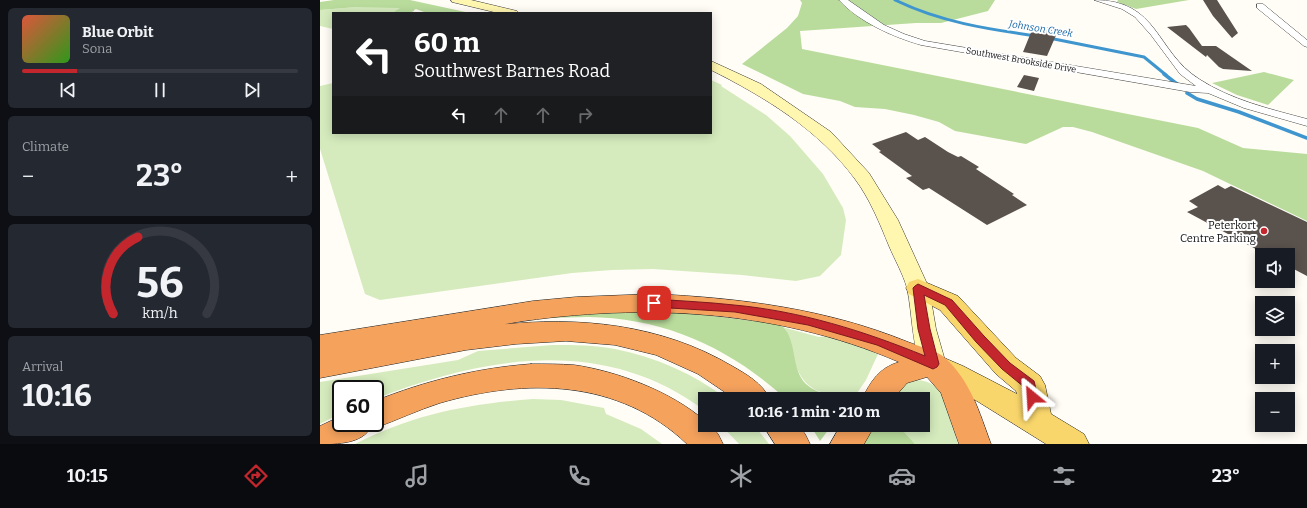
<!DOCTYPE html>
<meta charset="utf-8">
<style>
:root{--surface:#171b24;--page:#242831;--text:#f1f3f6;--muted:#9ea1a6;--line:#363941;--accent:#c4262e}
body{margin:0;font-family:Bitter,serif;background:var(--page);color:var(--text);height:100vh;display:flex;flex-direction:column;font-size:15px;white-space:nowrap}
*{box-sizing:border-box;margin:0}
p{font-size:13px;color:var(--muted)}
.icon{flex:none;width:22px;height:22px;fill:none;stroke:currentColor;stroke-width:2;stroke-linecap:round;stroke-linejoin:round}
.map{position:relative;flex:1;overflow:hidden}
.panel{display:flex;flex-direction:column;gap:8px;padding:8px;background:#0d0f14;width:320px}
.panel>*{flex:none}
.hud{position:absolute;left:12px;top:12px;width:380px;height:122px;border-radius:0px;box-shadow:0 2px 10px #0003;background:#202124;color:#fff;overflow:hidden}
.fabs{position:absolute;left:935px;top:248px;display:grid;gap:8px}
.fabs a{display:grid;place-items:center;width:40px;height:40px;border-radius:0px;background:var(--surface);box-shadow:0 2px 10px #0003;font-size:20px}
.speed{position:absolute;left:12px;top:380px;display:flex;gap:8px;font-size:20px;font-weight:700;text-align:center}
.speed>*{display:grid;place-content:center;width:52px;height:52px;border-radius:50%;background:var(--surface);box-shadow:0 2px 10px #0003;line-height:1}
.speed .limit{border:2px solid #111;border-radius:6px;background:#fff;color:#111}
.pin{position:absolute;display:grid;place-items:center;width:34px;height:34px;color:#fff;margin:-17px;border-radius:8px;box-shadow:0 2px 6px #0006}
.me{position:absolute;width:44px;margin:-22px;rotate:333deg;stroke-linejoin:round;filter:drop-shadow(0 0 3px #0008)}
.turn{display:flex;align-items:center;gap:14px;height:84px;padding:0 16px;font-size:18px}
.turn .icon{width:52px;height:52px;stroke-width:2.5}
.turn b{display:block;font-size:28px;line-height:34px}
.lanes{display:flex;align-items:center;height:38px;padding:0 16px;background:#0003;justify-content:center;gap:20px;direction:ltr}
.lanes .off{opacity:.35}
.big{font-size:30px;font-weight:700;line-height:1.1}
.panel .card{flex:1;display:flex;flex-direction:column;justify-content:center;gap:6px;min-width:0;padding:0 14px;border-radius:6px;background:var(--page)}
.panel .dial{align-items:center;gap:0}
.dial svg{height:104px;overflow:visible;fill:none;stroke:var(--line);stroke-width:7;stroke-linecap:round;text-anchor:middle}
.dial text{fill:var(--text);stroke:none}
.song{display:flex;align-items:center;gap:12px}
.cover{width:48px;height:48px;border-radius:6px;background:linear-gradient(135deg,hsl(10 70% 55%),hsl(110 70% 35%))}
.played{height:4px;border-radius:2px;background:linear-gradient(90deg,var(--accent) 20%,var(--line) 20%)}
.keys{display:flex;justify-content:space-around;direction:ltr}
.heat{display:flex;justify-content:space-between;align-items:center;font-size:22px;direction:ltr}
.trip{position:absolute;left:378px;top:392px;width:232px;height:40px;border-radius:0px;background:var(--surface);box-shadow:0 2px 10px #0003;font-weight:700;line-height:40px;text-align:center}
.menu{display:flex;height:64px;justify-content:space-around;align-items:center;background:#090b0e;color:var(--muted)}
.menu .icon{width:28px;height:28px}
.menu .on{color:var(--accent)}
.menu b{font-size:18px;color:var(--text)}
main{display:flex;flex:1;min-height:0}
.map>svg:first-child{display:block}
.green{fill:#d5ebbd}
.forest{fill:#b9dc9c}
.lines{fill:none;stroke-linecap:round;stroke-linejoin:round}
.stream-far1{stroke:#3f96cf;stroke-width:3}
.stream{stroke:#3f96cf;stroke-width:3.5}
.building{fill:#5a524d}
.street-casing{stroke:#444;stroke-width:1}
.secondary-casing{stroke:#333;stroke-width:1}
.primary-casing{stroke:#222;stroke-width:1}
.highway-casing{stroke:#222;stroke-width:1}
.street{fill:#fff;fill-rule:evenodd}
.secondary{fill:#fff6b0;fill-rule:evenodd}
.primary{fill:#f9d66b;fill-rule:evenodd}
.highway{fill:#f5a25d;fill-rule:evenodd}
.route{fill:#c4262e;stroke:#7f191e}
.poi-dot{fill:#c4262e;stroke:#fff;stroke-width:1.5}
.labels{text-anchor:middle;stroke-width:4;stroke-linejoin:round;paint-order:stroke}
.far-street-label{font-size:9px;fill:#111;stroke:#fff}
.far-water-label{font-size:10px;font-style:italic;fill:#1768a6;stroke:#fff}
.poi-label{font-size:11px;fill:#111;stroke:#fff;text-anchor:end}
</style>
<main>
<section class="panel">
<div class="card">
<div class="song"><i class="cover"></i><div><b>Blue Orbit</b><p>Sona</p></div></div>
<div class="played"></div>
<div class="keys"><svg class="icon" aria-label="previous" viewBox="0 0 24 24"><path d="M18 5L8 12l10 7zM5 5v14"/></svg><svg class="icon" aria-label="pause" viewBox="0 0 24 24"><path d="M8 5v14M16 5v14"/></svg><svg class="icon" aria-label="next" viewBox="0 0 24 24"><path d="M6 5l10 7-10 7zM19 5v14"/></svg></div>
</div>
<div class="card"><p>Climate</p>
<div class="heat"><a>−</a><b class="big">23°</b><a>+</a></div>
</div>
<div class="card dial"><svg viewBox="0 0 100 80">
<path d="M14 69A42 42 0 1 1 86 69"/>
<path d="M14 69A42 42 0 0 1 33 10" stroke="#c4262e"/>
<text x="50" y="56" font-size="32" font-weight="700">56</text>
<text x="50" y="72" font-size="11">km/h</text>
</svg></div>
<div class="card"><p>Arrival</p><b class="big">10:16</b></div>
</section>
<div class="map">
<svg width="987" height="444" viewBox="0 0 987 444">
<rect width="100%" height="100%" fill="#fffdf5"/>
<path class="green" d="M 74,6 L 81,8 L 75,12 L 77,13 L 13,13 L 13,29 L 0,26 L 0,10 L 37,7 Z
M 391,80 L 402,85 L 401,86 L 446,115 L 470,136 L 503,174 L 523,208 L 526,220 L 521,255 L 500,276 L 476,281 L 422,275 L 333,269 L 292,270 L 252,273 L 60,300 L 45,294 L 0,149 L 0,86 L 13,83 L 13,133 L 391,133 Z
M 462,327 L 499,337 L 518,335 L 558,354 L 546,380 L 533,399 C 503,395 481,391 474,358 C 472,347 469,337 462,327 Z
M 233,345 C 254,345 275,345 295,349 C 336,357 374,374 407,399 L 385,399 L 385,411 C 285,335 164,356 55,399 L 55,389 L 21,389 L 21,413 L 0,424 L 0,382 L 138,360 L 158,351 Z
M 593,380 C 629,378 630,417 638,444 L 595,444 L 578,425 L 603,425 L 603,399 L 571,399 L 580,385 Z
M 213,399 L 241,400 L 284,408 L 286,414 L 321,429 L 342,444 L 35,444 C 94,414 148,404 213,399 Z
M 401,425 L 434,425 L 449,444 L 419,444 Z"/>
<path class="forest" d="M 14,0 L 90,0 L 150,13 L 104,12 L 96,9 L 94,10 L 94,11 C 89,14 80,14 74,12 L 80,8 L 37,7 L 0,10 L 0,2 Z
M 480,0 L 675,0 L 668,11 L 621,23 L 596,23 L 480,31 L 482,49 L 878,128 L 923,148 L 987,154 L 987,221 L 883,171 L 772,132 L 753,127 L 743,127 L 706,144 L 635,131 L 619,122 L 594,115 L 565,109 L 535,107 L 520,101 L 483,94 L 422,64 L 467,28 L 478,16 L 482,3 Z
M 798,0 L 869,0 L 816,9 L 797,2 Z
M 944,72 L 974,80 L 948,105 L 917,95 L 892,83 Z
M 318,307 L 451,323 C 455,324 460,325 463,327 C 477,340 471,370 486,384 C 498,395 517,397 533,399 L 466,399 C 410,348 345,318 268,317 C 254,317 240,318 225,318 Z
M 490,425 L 512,425 L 500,441 Z
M 554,425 L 578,425 L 595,444 L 541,444 Z"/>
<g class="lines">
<path class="stream-far1" d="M 575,0 C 620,22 667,29 716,36
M 729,38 L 824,57 L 846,75"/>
<path class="stream" d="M 844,74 L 857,84
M 867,93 L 877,99 L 919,112 L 987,138"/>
</g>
<path class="building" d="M 883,0 L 897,0 L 918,33 L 912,38 L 893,16 Z
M 714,25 L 738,29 L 736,33 L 737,33 L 727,56 L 703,52 Z
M 866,25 L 869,28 L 882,46 L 896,46 L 932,71 L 903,69 L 899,67 L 887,55 L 886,57 L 847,27 Z
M 704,75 L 719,78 L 714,91 L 697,87 Z
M 586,132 L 598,140 L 605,137 L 628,152 L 638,157 L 641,156 L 659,167 L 656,169 L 694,194 L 692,195 L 707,205 L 667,225 L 609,188 L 603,190 L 586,178 L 592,176 L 559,152 L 561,151 L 552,144 Z
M 898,185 L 905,189 L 911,186 L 987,222 L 987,276 L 968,266 L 968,255 L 947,255 L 867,212 L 878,207 L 869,201 Z"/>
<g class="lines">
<defs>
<path id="street" d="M 519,0 L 528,0 L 564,25 L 584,34 L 605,41 L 876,86 L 860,74 L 831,35 L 815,17 L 802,9 L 774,0 C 839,0 835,51 879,79 C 911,100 950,109 987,119 L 987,126 L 924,108 L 888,93 L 870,92 L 601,45 C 573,37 539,22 519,0 Z
M 937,4 L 943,4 L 987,40 L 987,47 L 984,46 L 937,8 Z"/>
<path id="secondary" d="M 131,0 L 151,0 L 197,11 L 199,13 L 178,13 L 132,2 Z
M 391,61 L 441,84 L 511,132 L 549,173 L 578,220 L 609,288 L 616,329 L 626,364 L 622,371 L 613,374 L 604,371 C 591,346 593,316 587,288 C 583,274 575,260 569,246 C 560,224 550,199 535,179 C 499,130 445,97 391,70 Z"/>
<path id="primary" d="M 598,279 L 638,296 L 696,358 L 720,376 L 725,385 L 731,414 L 764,434 L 769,444 L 726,444 L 657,401 L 605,373 L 601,365 L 605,357 L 615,354 L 643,366 L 697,394 L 696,391 L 676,374 L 620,310 L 589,294 L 586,288 L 589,282 Z"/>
<path id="highway" d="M 334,294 C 421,298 507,309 588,342 C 598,346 617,351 624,357 C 651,381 659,412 671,444 L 639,444 L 621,393 L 607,377 L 587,383 L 573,399 L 542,399 C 551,381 559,368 579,362 C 454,308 312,302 179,325 C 258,316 341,324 412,366 C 426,374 442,383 450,399 L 415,399 L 378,374 L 336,355 L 295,345 L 246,341 L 196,344 L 146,350 L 0,378 L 0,335 L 213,301 L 256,297 Z
M 211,364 C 225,364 240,364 254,365 C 297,371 352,392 385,421 L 385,425 L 390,425 L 398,434 L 403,444 L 367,444 C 299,379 206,378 120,403 C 98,410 77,420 55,428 L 51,427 C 42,444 17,444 0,444 L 0,426 L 21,416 L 21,423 L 55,423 L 55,401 C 105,381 157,368 211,364 Z
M 443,425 L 478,425 L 485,434 L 490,444 L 455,444 Z
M 521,425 L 555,425 L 544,444 L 510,444 Z"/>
</defs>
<use href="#street" class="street-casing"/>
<use href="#secondary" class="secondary-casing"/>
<use href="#primary" class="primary-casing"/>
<use href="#highway" class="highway-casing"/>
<use href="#street" class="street"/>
<use href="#secondary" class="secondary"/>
<use href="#primary" class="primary"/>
<use href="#highway" class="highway"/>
</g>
<path class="route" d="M 598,284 L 632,300 L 664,336 L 690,363 L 714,381 L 718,397 L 717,400 L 712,402 L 708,400 L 704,387 L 682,369 L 656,342 L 625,305 L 604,295 L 610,329 L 619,364 L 617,367 L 613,369 L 557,345 L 488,325 L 415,312 L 334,307 L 331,305 L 329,303 L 331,300 L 334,299 C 361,301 387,302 414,305 C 480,311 544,331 605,356 L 598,329 L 593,288 L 595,286 Z"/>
<circle class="poi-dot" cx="944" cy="231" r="4"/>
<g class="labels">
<g class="far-street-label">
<text transform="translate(701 60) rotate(10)" y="3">Southwest Brookside Drive</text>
</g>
<g class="far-water-label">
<text transform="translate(721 28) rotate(9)" y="4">Johnson Creek</text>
</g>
<g class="poi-label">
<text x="936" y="229">Peterkort<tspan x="936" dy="13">Centre Parking</tspan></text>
</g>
</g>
</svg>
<div class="fabs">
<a><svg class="icon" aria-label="sound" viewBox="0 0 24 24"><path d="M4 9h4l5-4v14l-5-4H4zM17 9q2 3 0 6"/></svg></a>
<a><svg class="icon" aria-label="layers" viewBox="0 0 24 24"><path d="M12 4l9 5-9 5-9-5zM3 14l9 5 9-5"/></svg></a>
<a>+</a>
<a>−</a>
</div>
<div class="speed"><div class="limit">60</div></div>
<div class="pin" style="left:334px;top:303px;background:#d93025"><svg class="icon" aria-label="arrive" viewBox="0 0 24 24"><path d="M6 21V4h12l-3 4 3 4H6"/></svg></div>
<svg class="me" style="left:712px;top:397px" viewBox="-20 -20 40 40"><path d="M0-17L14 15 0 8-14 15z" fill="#c4262e" stroke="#fff" stroke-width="4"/></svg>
<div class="trip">10:16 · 1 min · 210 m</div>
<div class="hud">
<div class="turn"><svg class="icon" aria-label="left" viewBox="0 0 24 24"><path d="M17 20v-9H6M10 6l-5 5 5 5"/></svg><div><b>60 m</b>Southwest Barnes Road</div></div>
<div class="lanes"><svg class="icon" aria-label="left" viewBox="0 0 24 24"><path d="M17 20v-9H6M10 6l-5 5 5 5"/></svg><svg class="icon off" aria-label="ahead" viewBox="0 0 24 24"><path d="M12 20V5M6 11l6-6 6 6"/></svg><svg class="icon off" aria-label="ahead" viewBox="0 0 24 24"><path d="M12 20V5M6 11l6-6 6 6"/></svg><svg class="icon off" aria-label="right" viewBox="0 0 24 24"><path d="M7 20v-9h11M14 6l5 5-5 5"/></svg></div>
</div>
</div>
</main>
<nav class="menu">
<b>10:15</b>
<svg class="icon on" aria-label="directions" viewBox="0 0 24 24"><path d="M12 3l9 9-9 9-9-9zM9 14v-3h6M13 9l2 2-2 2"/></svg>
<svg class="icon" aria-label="music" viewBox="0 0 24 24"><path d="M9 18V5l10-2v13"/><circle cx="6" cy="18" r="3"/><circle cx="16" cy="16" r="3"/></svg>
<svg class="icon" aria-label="phone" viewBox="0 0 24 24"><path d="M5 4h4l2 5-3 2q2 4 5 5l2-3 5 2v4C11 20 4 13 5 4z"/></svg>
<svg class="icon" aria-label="climate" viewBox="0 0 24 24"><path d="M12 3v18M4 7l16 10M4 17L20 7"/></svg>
<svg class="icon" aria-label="car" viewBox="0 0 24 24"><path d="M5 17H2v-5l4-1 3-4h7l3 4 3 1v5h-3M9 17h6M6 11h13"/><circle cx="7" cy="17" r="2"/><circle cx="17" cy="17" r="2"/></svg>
<svg class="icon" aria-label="filters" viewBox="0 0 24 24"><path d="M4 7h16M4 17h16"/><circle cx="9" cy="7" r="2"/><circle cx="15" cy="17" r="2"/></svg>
<b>23°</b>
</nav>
